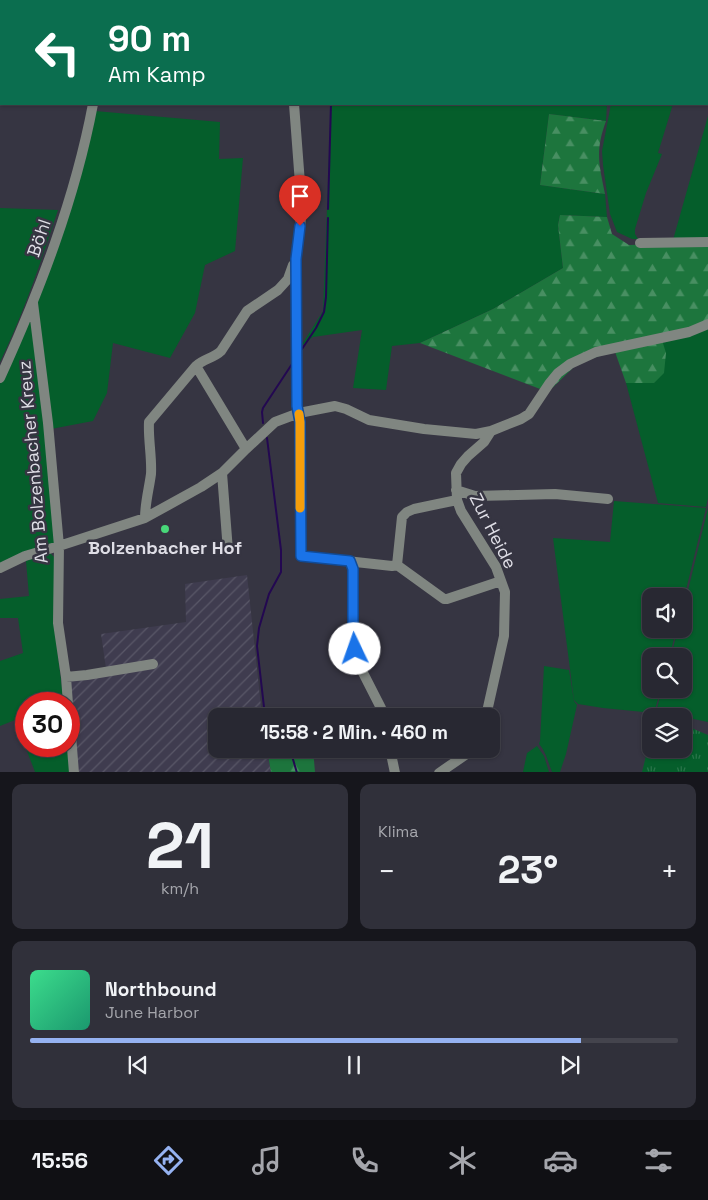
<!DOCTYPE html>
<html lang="de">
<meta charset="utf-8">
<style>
:root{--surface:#282832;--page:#30303a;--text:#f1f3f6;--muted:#a5a6ac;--line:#44444d;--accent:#95b2f1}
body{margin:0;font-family:"Space Grotesk",sans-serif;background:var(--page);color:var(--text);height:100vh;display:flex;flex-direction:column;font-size:19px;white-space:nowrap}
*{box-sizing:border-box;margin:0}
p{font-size:16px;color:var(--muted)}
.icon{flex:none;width:28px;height:28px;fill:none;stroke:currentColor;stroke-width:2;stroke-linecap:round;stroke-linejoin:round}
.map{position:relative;height:772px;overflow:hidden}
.drawer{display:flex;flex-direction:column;gap:12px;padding:12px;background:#16161c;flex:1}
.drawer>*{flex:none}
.banner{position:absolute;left:0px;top:0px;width:709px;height:105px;box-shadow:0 1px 4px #0004,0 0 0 1px var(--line);background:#0b6e4f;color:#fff;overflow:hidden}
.tools{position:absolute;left:642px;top:588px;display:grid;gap:10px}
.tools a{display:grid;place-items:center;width:50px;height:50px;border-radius:10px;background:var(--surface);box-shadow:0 1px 4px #0004,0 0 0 1px var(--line);font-size:25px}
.speed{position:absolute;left:15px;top:692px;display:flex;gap:10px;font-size:25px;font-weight:700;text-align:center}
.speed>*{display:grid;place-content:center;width:65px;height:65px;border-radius:50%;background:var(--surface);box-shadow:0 1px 4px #0004,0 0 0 1px var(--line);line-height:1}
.speed .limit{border:8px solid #d22;background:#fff;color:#111}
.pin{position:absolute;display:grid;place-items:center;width:42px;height:42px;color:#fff;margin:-51px -21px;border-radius:50% 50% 50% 0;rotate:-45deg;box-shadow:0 0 5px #0007}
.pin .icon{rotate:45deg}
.me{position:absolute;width:55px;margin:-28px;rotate:357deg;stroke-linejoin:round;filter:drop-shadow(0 0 4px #0008)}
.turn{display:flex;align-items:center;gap:18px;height:105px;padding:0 25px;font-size:22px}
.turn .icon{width:65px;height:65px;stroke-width:2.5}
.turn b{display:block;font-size:35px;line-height:42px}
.big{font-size:38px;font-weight:800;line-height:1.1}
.drawer .tile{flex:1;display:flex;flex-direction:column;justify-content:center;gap:8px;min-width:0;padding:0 18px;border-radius:10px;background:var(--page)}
.drawer .dial{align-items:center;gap:0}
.dial b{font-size:65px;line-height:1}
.song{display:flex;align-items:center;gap:15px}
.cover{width:60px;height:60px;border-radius:8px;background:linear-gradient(135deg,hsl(150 70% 55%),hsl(160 70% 35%))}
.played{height:5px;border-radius:2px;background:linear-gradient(90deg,var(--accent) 85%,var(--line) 85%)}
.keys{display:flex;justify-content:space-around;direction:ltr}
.heat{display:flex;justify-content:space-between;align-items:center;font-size:28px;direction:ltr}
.drawer .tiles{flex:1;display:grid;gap:12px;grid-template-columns:1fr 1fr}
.tile:last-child{grid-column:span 2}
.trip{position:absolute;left:208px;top:708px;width:292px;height:50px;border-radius:10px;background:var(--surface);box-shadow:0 1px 4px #0004,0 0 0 1px var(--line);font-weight:800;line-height:50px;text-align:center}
.dock{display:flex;height:80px;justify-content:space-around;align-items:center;background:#101014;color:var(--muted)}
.dock .icon{width:35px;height:35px}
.dock .selected{color:var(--accent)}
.dock b{font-size:22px;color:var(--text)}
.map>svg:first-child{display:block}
.industrial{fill:url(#industrial-furrows)}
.grass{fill:#055e2b}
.forest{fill:url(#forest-firs)}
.park{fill:url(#park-tufts)}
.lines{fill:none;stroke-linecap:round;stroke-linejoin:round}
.stream{stroke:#230851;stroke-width:2}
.minor{stroke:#808681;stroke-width:10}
.route-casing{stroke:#114b97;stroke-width:12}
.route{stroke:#1a73e8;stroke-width:9}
.slow{stroke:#f59e0b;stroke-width:9}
.poi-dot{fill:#48d779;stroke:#363542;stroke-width:2}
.labels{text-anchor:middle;stroke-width:5;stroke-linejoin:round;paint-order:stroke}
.street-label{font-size:18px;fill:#dfdee6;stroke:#363542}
.poi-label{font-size:18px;font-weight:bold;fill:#dfdee6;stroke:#363542}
</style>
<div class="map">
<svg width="708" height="773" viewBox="0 0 708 773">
<defs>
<pattern id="industrial-furrows" width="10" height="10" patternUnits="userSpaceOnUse" patternTransform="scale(1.25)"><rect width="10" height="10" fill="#3f3c4f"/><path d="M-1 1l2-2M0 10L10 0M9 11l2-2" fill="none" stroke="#5a5868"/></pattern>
<pattern id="forest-firs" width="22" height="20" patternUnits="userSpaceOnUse" patternTransform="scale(1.25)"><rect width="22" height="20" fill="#1d753d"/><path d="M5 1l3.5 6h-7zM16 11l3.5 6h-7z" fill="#488f62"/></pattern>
<pattern id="park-tufts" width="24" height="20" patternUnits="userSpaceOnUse" patternTransform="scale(1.25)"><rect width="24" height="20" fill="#055e2b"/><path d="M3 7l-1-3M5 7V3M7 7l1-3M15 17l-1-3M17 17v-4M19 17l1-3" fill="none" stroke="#29754a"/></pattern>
</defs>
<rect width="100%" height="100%" fill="#363542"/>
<path class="industrial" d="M 247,575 L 262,716 L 216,716 L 216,749 L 267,749 L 271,772 L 78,772 L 69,681 L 107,675 L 101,634 L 186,622 L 185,584 Z"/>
<path class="grass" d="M 334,0 L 574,0 L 574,1 L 335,1 Z
M 331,104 L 607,104 L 606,121 L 549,114 L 540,185 L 605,194 L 607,217 L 560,215 L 558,225 L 563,268 L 493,309 L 420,343 L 392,346 L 386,390 L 353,388 L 362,330 L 313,337 L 301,346 L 323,311 Z
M 611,104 L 673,104 L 658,153 L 662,154 L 646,193 L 635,229 L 635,234 L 638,239 L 632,239 L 617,232 L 610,214 L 603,165 L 602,151 Z
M 95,111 L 220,122 L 219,159 L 243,158 L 235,251 L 205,265 L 195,313 L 170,358 L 113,343 L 107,393 L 93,421 L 51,429 L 36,306 Z
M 708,116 L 708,239 L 673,240 Z
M 0,208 L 58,210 C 41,261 24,313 0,362 Z
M 30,320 L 37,350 L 55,542 L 53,544 L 0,564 L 0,384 Z
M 708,325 L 708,498 L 706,507 L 658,503 L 626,383 L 654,383 L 662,340 Z
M 614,501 L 706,508 L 684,598 L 684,596 L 651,596 L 651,629 L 676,629 L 670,656 L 651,656 L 651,689 L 661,689 L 654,713 L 603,708 L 578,704 L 574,700 L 553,538 L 610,542 Z
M 708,508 L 708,722 L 684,717 L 684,716 L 678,716 L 656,712 L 662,689 L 684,689 L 684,656 L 671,656 L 678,629 L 684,629 L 684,607 Z
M 50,553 L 54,557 L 54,624 L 64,704 L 26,704 L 26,746 L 68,746 L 70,772 L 35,772 L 15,720 L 0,726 L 0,661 L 23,653 L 18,618 L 0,618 L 0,599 L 29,596 L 26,561 Z
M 544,666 L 569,670 L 574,701 L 577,705 L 566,754 L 560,772 L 552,772 C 548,762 546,752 539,744 L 540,741 Z
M 537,746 L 544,756 L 549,772 L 523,772 L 527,753 Z"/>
<path class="forest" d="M 549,114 L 606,121 C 595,151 599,164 605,194 L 540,185 Z
M 560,215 L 607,217 L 612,234 L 629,245 L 708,243 L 708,321 L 578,363 L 548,392 L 420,343 L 493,309 L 563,268 L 558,225 Z
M 662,340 L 666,353 L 664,373 L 654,383 L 626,383 L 614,349 Z
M 267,749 L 313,749 L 315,772 L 271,772 Z"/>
<path class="park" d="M 684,725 L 708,735 L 708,772 L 642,772 L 651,736 L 651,749 L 684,749 Z"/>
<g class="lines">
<path class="stream" d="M 335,0 L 335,1
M 328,209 L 331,104
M 302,349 L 316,328 L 324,312 L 326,297 L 328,218
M 263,423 L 262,412 L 263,408 L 292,364
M 265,716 L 257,646 L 259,628 L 269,594 L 281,572 L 281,550 L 267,438
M 290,749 L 297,773"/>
<path class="minor" d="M 122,1 L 123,0
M 229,1 L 231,0
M 291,1 L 291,0
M 294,104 L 302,210 L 296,259 L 297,405 L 300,422 L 301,556 L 392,566 L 397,565
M 640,243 L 708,242
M 33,303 L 48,423 L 59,546 L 58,623 L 66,677 L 68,704
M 196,366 L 246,449
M 0,378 C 40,290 75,199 93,104
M 222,473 L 228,551
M 456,490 L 475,496 L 555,494 L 608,499
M 457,500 L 414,509 L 407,512 L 402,517 L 397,565 L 444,599 L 447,599 L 501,581
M 145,518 C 145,503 149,489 151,474 C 152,457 148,439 149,422 L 196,366 C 203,359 214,358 221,351 L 247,311 L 278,290 L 288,279 L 293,265
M 350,561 L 353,569 L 353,636 L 357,661 L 381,708 L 383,716
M 0,568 L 25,556 L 59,546 L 145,518 L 201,487 L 222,473 L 246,449 L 275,422 L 299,413 L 335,406 L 346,409 L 369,420 L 424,429 L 476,434 L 491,431 L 521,419 L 529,414 L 549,384 L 558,373 L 570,364 L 596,352 L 689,332 L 708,324
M 66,677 L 87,675 L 153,664
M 69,710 L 74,773
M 486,716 L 504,636 L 505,592 L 496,567 L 461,511 L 457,500 L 456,473 L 461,464 L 468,456 L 484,442 L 491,431
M 390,749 L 395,773
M 439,773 L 474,749"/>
</g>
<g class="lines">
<defs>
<path id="route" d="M 300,226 L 296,259 L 297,406 L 300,422 L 301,556 L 350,561 L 353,569 L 353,636 L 355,649"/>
</defs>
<use href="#route" class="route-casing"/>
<use href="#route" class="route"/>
<path class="slow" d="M 299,414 L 300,422 L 300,508"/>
</g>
<circle class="poi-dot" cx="165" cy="529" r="5"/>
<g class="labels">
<g class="street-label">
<text transform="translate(39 238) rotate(-71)" y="6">Böhl</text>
<text transform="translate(33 462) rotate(-95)" y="6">Am Bolzenbacher Kreuz</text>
<text transform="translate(493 531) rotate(63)" y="6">Zur Heide</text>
</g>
<g class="poi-label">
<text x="165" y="554">Bolzenbacher Hof</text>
</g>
</g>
</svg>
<div class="tools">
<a><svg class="icon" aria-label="sound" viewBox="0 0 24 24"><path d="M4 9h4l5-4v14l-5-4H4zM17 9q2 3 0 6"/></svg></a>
<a><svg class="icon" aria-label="search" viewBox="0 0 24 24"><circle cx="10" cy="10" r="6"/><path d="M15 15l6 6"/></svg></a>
<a><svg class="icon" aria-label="layers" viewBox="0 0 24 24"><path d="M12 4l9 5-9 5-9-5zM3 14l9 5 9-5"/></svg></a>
</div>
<div class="speed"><div class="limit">30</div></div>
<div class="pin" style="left:300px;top:226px;background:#d93025"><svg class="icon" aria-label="arrive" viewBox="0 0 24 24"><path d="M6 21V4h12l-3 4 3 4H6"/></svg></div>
<svg class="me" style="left:355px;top:649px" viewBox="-20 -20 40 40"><circle r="19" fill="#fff"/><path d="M0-13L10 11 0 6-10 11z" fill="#1a73e8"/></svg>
<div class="trip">15:58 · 2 Min. · 460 m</div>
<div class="banner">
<div class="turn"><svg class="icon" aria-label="left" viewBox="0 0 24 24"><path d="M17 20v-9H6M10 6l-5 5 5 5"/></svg><div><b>90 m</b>Am Kamp</div></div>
</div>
</div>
<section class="drawer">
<div class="tiles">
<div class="tile dial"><b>21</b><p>km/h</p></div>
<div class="tile"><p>Klima</p>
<div class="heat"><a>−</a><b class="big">23°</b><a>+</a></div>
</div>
<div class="tile">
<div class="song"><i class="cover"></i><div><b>Northbound</b><p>June Harbor</p></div></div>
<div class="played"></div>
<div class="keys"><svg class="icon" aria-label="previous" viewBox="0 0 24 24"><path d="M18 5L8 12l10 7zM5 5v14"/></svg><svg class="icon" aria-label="pause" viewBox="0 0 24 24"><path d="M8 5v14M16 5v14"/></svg><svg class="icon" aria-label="next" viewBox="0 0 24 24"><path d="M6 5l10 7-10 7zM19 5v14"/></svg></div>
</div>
</div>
</section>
<nav class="dock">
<b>15:56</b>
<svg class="icon selected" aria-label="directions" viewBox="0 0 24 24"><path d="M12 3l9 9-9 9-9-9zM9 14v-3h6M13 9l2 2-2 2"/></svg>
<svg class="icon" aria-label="music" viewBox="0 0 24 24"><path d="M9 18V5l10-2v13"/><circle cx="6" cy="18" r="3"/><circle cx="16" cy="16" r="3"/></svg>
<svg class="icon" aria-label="phone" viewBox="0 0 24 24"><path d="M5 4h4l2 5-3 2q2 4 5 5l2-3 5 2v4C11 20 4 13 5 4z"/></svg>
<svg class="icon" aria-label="climate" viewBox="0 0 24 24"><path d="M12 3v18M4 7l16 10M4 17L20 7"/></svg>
<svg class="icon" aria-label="car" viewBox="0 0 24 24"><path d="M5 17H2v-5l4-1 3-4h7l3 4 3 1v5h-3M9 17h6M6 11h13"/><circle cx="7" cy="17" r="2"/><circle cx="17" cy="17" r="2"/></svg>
<svg class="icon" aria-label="filters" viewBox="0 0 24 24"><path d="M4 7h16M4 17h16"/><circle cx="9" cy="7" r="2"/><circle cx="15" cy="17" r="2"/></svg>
</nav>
